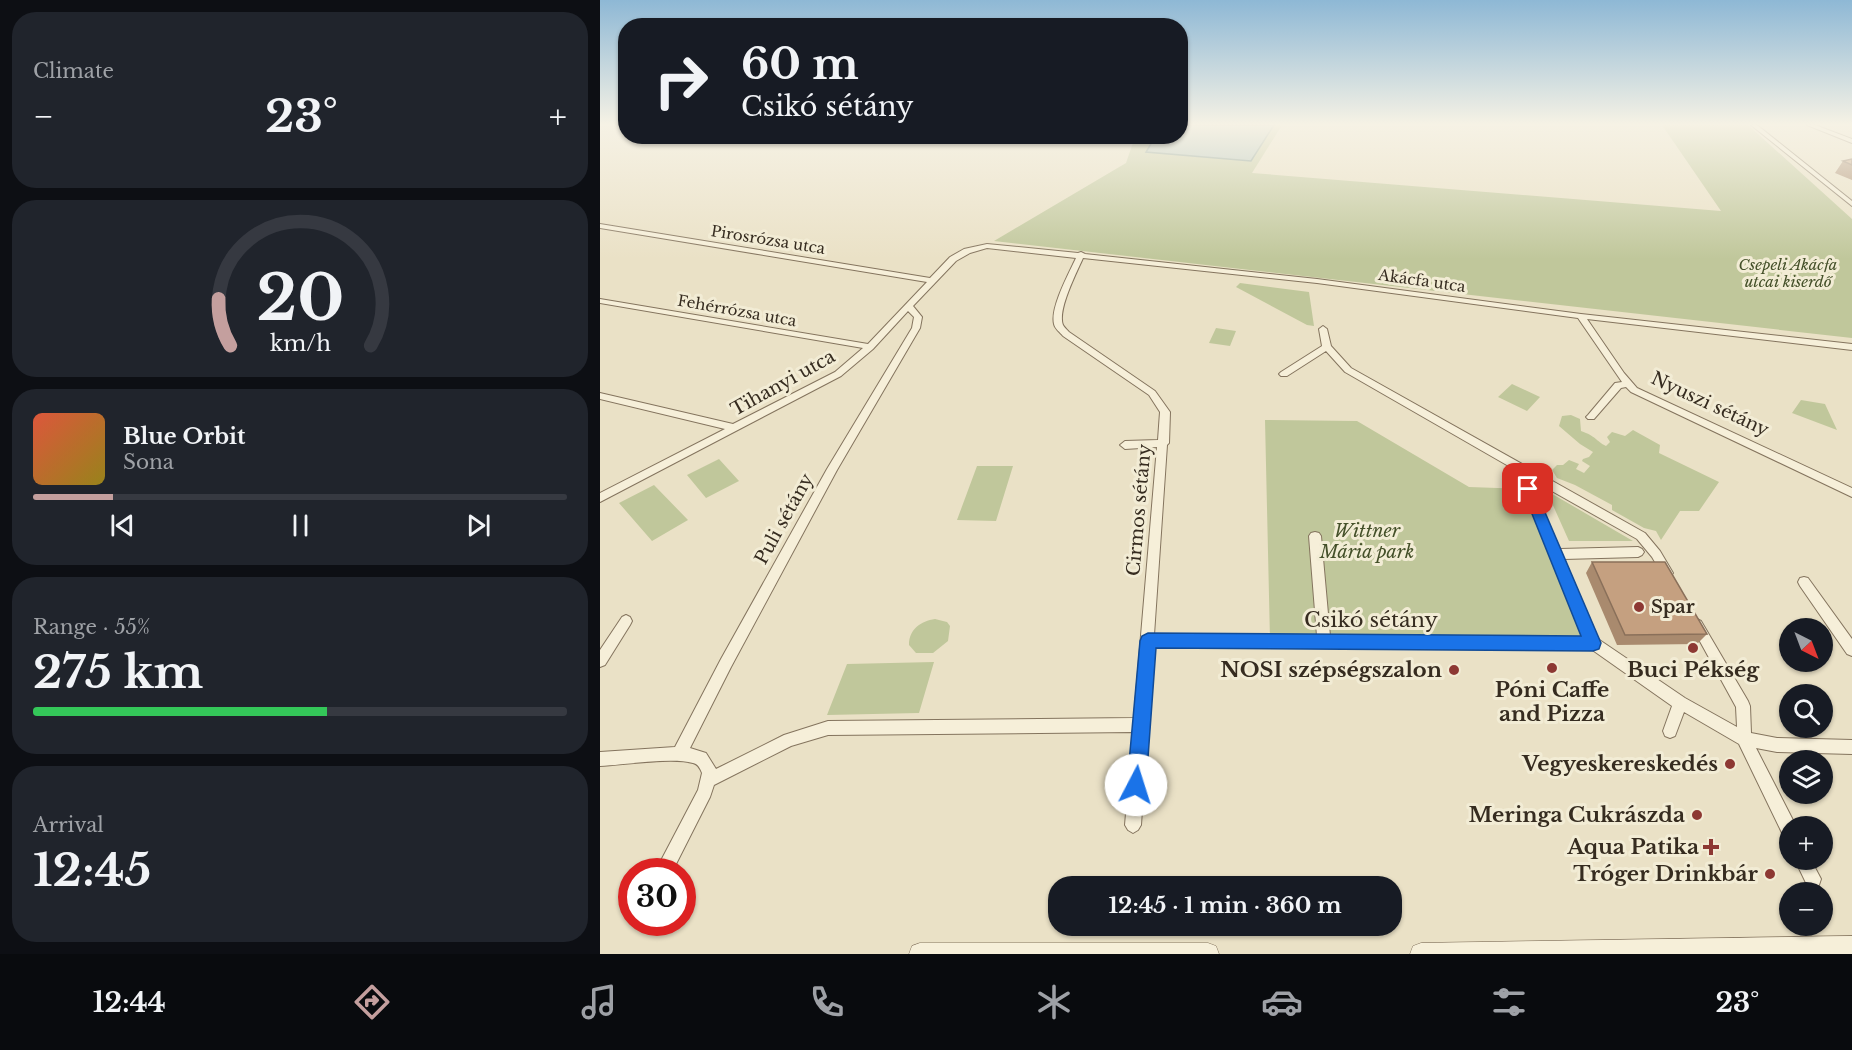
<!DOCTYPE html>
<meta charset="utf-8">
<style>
:root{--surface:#171b24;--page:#20242c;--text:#f1f3f6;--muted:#9ea1a6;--line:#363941;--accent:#c49f9e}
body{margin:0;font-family:"Libre Baskerville",serif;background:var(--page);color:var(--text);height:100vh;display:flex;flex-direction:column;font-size:22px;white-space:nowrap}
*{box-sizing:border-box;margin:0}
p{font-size:20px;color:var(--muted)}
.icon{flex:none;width:33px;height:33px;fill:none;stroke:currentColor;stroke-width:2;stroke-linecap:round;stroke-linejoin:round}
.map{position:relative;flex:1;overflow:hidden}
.details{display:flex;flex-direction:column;gap:12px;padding:12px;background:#0d0f14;width:600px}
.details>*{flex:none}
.top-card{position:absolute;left:18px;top:18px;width:570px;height:126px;border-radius:24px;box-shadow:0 2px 4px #0004;background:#171b24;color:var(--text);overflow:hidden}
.needle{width:39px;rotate:138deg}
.controls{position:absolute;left:1179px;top:618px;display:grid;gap:12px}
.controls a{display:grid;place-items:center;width:54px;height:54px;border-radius:50%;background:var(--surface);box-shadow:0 2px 4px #0004;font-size:30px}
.speed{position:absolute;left:18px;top:858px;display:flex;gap:12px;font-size:30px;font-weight:700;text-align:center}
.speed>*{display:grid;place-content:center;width:78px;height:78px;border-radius:50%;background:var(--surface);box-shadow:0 2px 4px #0004;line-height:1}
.speed .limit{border:9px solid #d22;background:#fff;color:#111}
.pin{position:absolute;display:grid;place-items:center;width:51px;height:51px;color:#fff;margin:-26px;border-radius:12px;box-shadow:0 3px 9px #0006}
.me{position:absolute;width:66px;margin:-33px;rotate:5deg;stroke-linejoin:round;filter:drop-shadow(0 0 4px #0008)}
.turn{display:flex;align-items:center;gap:21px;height:126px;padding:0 24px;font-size:27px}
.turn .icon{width:78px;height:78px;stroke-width:2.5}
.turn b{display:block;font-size:42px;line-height:51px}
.big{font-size:45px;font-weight:800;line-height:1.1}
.details .card{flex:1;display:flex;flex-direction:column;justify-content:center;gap:9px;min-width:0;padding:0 21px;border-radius:24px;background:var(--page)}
.details .dial{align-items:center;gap:0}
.dial svg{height:156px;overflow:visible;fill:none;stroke:var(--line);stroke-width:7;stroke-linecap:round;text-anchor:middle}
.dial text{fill:var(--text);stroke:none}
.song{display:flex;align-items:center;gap:18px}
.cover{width:72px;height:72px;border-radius:9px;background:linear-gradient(135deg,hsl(10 70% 55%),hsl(50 70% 35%))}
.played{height:6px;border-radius:3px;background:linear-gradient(90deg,var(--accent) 15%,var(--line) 15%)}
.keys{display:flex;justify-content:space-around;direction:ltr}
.heat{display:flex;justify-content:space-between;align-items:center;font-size:33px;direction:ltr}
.charge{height:9px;border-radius:4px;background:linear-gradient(90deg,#34c759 55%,var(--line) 0)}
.trip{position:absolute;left:448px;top:876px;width:354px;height:60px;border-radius:24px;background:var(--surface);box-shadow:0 2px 4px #0004;font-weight:800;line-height:60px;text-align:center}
.tabs{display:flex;height:96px;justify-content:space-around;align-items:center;background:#090b0e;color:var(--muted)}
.tabs .icon{width:42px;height:42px}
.tabs .selected{color:var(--accent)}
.tabs b{font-size:27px;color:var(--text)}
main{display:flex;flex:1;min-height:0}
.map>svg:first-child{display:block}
.green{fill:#c0c79b}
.water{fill:#a7beb9;stroke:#6f8c86;stroke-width:1.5}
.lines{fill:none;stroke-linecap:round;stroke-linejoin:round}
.minor-casing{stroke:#84745e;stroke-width:2}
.tertiary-casing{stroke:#84745e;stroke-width:1}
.minor{fill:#f6efd9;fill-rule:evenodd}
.tertiary{fill:#f6efd9;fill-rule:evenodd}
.wall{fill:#a98a6e}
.building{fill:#c5a080;stroke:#8a705a;stroke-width:1.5}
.route{fill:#1a73e8;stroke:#114b97;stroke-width:1.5}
.poi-dot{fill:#8d3833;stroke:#f2ecd5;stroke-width:2}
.labels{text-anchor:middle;stroke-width:6;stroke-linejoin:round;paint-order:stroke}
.far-street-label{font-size:15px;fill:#362c20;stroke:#f2ecd5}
.far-park-label{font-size:15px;font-style:italic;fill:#445029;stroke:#f2ecd5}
.street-label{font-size:18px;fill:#362c20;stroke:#f2ecd5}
.park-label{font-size:18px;font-style:italic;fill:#445029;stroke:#f2ecd5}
.poi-label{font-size:18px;font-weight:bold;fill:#362c20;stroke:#f2ecd5;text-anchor:start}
.near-street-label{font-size:21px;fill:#362c20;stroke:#f2ecd5}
.near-poi-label{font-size:21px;font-weight:bold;fill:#362c20;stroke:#f2ecd5;text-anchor:end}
</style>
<main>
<section class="details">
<div class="card"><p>Climate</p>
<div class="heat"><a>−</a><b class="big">23°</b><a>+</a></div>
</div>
<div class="card dial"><svg viewBox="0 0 100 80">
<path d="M14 69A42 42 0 1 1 86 69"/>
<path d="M14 69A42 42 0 0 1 8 45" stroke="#c49f9e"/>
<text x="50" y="56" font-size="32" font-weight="700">20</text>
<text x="50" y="72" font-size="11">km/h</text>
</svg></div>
<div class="card">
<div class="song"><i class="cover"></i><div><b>Blue Orbit</b><p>Sona</p></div></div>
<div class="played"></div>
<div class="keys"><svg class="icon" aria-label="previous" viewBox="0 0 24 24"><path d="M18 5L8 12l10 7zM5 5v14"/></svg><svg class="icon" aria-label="pause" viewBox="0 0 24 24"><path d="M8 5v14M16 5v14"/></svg><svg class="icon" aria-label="next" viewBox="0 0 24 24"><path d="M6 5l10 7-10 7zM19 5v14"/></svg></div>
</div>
<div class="card"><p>Range · 55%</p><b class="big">275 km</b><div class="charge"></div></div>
<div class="card"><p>Arrival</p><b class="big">12:45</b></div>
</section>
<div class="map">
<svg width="1252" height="954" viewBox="0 0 1252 954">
<rect width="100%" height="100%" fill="#eae1c6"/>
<path class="green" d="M 674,125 L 682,125 L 652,173 L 1121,211 L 1062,125 L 1148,125 L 1252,219 L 1252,338 L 394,241 L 526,163 L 535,137 L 555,137 L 547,152 L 651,161 Z
M 640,283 L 709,292 L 714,326 L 707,325 L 636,287 Z
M 616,328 L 636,331 L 630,346 L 609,343 Z
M 912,384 L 940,397 L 927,411 L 898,397 Z
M 1201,400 L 1225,404 L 1237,430 L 1192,413 Z
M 971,415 L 980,419 L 981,431 C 996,436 996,441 1006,446 L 1010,442 L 1007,437 L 1012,432 L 1025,436 L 1033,430 L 1060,445 L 1059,453 L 1119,482 L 1099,511 L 1080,511 L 1061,540 L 1056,531 L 1044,528 L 1012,510 L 1012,505 L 975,485 L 957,478 L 952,470 L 957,465 L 963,465 L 969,460 L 979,464 L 976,469 L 984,473 L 990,466 L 982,461 L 983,459 L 989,457 L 993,452 L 980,444 L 959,426 L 962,416 Z
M 665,420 L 757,421 L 869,487 L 929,489 L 993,643 L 670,640 Z
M 119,459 L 139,481 L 106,498 L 87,475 Z
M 377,466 L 413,466 L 396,521 L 357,520 Z
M 54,485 L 88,520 L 52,541 L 19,503 Z
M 947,492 L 954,495 L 1033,541 L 969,541 Z
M 335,619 L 347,622 L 350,626 L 348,641 L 333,653 L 316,653 L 309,645 C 309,629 321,621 335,619 Z
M 334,662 L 319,713 L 227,715 L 247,664 Z"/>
<path class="water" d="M 581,125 L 674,125 L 651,161 L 546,152 L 555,137 L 580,136 Z"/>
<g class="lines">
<defs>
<path id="minor" d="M 1151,125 L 1157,125 L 1252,201 L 1252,206 Z
M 1207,125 L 1215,125 L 1252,139 L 1252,143 Z
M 0,224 L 330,278 L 350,257 L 364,249 L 387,244 L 478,253 L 481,252 L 485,254 L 717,279 L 981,314 L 1252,344 L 1252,350 L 987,319 L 1024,373 L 1037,388 L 1252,488 L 1252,497 L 1031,392 L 1026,387 L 1021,388 L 994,419 L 988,419 L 986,417 L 988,415 L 1015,383 L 1022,382 L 978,318 L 717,283 L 483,258 C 477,272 457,310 463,325 C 464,327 467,330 469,332 L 555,391 L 570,412 L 569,443 L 567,445 L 554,635 L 717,636 L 709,536 L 711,533 L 715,532 L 719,533 L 721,536 L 730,636 L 984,637 L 924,489 L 912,468 L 745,372 L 726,351 L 687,376 L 681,376 L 679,374 L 681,372 L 722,346 L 719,329 L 723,326 L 727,329 L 731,346 L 751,368 L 1045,533 L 1060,551 L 1073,573 L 1071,576 L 1067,578 L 1063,576 L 1052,557 L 1037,539 L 927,477 L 960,549 L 1038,547 L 1042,549 L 1044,552 L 1042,555 L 1038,557 L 964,559 L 998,639 L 1085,698 L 1137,727 L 1136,707 L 1091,625 L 1093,621 L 1097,619 L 1101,621 L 1148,701 L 1150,706 L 1151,733 L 1177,738 L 1252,740 L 1252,754 L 1177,752 L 1156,748 L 1196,826 L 1190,826 L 1190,839 L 1184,837 L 1139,744 L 1084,712 L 1075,736 L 1070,738 L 1065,736 L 1063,731 L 1072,706 L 991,649 L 553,647 L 541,825 L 538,830 L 533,833 L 528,830 L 525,825 L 533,732 L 228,735 L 191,746 L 114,785 L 110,797 L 72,872 L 55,872 L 98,790 L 102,773 C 100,768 98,764 93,763 C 71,757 24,765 0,766 L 0,752 L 75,747 L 121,659 L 227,469 L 312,328 L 314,317 L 308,311 L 273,349 L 241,376 L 0,502 L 0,493 L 125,429 L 0,399 L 0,393 L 133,424 L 235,372 L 263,348 L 0,303 L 0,299 L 268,344 L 327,282 L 0,228 ZM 387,248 L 476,258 C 469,273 450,308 454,324 C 455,329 460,332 463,336 L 549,395 L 560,412 L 558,440 L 525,441 L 520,445 L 525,449 L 557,447 L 534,718 L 228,721 L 184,735 L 116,769 L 106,753 L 90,748 L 131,667 L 237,470 L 320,328 L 322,317 L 313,306 L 356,261 L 370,253 Z
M 1204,577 L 1208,578 L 1252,639 L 1252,656 L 1247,654 L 1200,586 L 1198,582 L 1200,578 Z
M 26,615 L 30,617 L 32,621 L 30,625 L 5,665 L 0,667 L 0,650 L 22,617 Z
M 1195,860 L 1211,860 L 1221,879 L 1219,885 L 1213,887 L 1207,885 Z"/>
<path id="tertiary" d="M 1252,936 L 1252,954 L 810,954 L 813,946 L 821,943 Z
M 320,943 L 608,943 L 616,946 L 619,954 L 309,954 L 312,946 Z"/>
</defs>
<use href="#minor" class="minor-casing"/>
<use href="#tertiary" class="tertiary-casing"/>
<use href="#minor" class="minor"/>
<use href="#tertiary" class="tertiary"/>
</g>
<path class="wall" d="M 1252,159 L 1252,180 L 1235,173 L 1243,161 Z
M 992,562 L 1107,634 L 1097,644 L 1017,645 L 986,573 Z"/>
<path class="building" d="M 1252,159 L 1252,165 L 1243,161 Z
M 992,562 L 1065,562 L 1107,634 L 1025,635 Z"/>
<linearGradient id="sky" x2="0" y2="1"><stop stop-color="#8eb8d5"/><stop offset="0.48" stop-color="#f6f2e5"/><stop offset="1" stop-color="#f6f2e5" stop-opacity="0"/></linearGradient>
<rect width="1252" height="259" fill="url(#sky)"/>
<path class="route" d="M 928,483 L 935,489 L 1001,643 L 999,649 L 993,651 L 556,648 L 546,785 L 543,792 L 536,795 L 529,792 L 527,785 L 540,641 L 542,636 L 548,633 L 981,636 L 922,489 Z"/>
<g class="poi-dot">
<circle cx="1039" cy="607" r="6"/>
<circle cx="1093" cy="648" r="6"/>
<circle cx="952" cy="668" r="6"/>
<circle cx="854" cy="670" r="6"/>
<circle cx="1130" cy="764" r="6"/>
<circle cx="1097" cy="815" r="6"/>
<path d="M1108 838h6v6h6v6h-6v6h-6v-6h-6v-6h6z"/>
<circle cx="1170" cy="874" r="6"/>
</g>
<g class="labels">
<g class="far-street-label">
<text transform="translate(168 240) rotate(9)" y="5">Pirosrózsa utca</text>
<text transform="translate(822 281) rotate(8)" y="5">Akácfa utca</text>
<text transform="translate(137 311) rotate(10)" y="5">Fehérrózsa utca</text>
</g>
<g class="far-park-label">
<text x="1188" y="270">Csepeli Akácfa<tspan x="1188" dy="17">utcai kiserdő</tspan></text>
</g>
<g class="street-label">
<text transform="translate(183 383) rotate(-29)" y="6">Tihanyi utca</text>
<text transform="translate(1110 404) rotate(25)" y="6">Nyuszi sétány</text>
<text transform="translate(539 510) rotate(-85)" y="6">Cirmos sétány</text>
<text transform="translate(184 519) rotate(-61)" y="6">Puli sétány</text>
</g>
<g class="park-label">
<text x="767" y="537">Wittner<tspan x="767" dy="21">Mária park</tspan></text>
</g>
<g class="poi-label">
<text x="1051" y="613">Spar</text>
</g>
<g class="near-street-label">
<text x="771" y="627">Csikó sétány</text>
</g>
<g class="near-poi-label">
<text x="842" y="677">NOSI szépségszalon</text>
<text x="1093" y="677" text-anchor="middle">Buci Pékség</text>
<text x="952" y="697" text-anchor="middle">Póni Caffe<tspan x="952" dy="24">and Pizza</tspan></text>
<text x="1118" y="771">Vegyeskereskedés</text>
<text x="1085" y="822">Meringa Cukrászda</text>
<text x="1099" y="854">Aqua Patika</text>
<text x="1158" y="881">Tróger Drinkbár</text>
</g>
</g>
</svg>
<div class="controls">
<a><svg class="needle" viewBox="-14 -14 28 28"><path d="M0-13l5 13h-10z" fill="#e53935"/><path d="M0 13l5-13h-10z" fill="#9ea1a6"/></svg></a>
<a><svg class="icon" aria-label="search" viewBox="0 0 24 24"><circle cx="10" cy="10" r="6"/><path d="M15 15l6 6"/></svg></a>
<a><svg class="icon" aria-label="layers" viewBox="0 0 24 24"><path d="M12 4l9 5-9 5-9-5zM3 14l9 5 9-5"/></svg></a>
<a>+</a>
<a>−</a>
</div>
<div class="speed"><div class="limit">30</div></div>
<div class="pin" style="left:928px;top:489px;background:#d93025"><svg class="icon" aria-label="arrive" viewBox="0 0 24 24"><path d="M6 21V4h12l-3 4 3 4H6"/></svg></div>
<svg class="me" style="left:536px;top:785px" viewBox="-20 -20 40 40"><circle r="19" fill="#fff"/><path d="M0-13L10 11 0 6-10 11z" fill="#1a73e8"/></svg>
<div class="trip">12:45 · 1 min · 360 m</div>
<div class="top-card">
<div class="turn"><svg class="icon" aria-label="right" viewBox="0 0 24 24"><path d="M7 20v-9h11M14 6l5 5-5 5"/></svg><div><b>60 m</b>Csikó sétány</div></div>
</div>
</div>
</main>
<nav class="tabs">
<b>12:44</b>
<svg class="icon selected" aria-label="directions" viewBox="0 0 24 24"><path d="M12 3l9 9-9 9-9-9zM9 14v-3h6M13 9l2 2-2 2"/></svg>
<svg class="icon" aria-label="music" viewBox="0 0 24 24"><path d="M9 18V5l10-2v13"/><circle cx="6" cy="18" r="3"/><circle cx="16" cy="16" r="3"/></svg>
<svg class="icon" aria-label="phone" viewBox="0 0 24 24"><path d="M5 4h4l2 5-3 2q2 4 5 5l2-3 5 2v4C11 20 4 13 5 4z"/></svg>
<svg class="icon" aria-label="climate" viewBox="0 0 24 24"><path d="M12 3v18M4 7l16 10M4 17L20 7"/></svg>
<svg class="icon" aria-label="car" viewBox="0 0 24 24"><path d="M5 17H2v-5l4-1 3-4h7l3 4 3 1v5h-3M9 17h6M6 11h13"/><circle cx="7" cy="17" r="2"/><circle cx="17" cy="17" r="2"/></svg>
<svg class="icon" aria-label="filters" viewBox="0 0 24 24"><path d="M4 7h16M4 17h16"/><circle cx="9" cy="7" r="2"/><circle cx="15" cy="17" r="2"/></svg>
<b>23°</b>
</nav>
